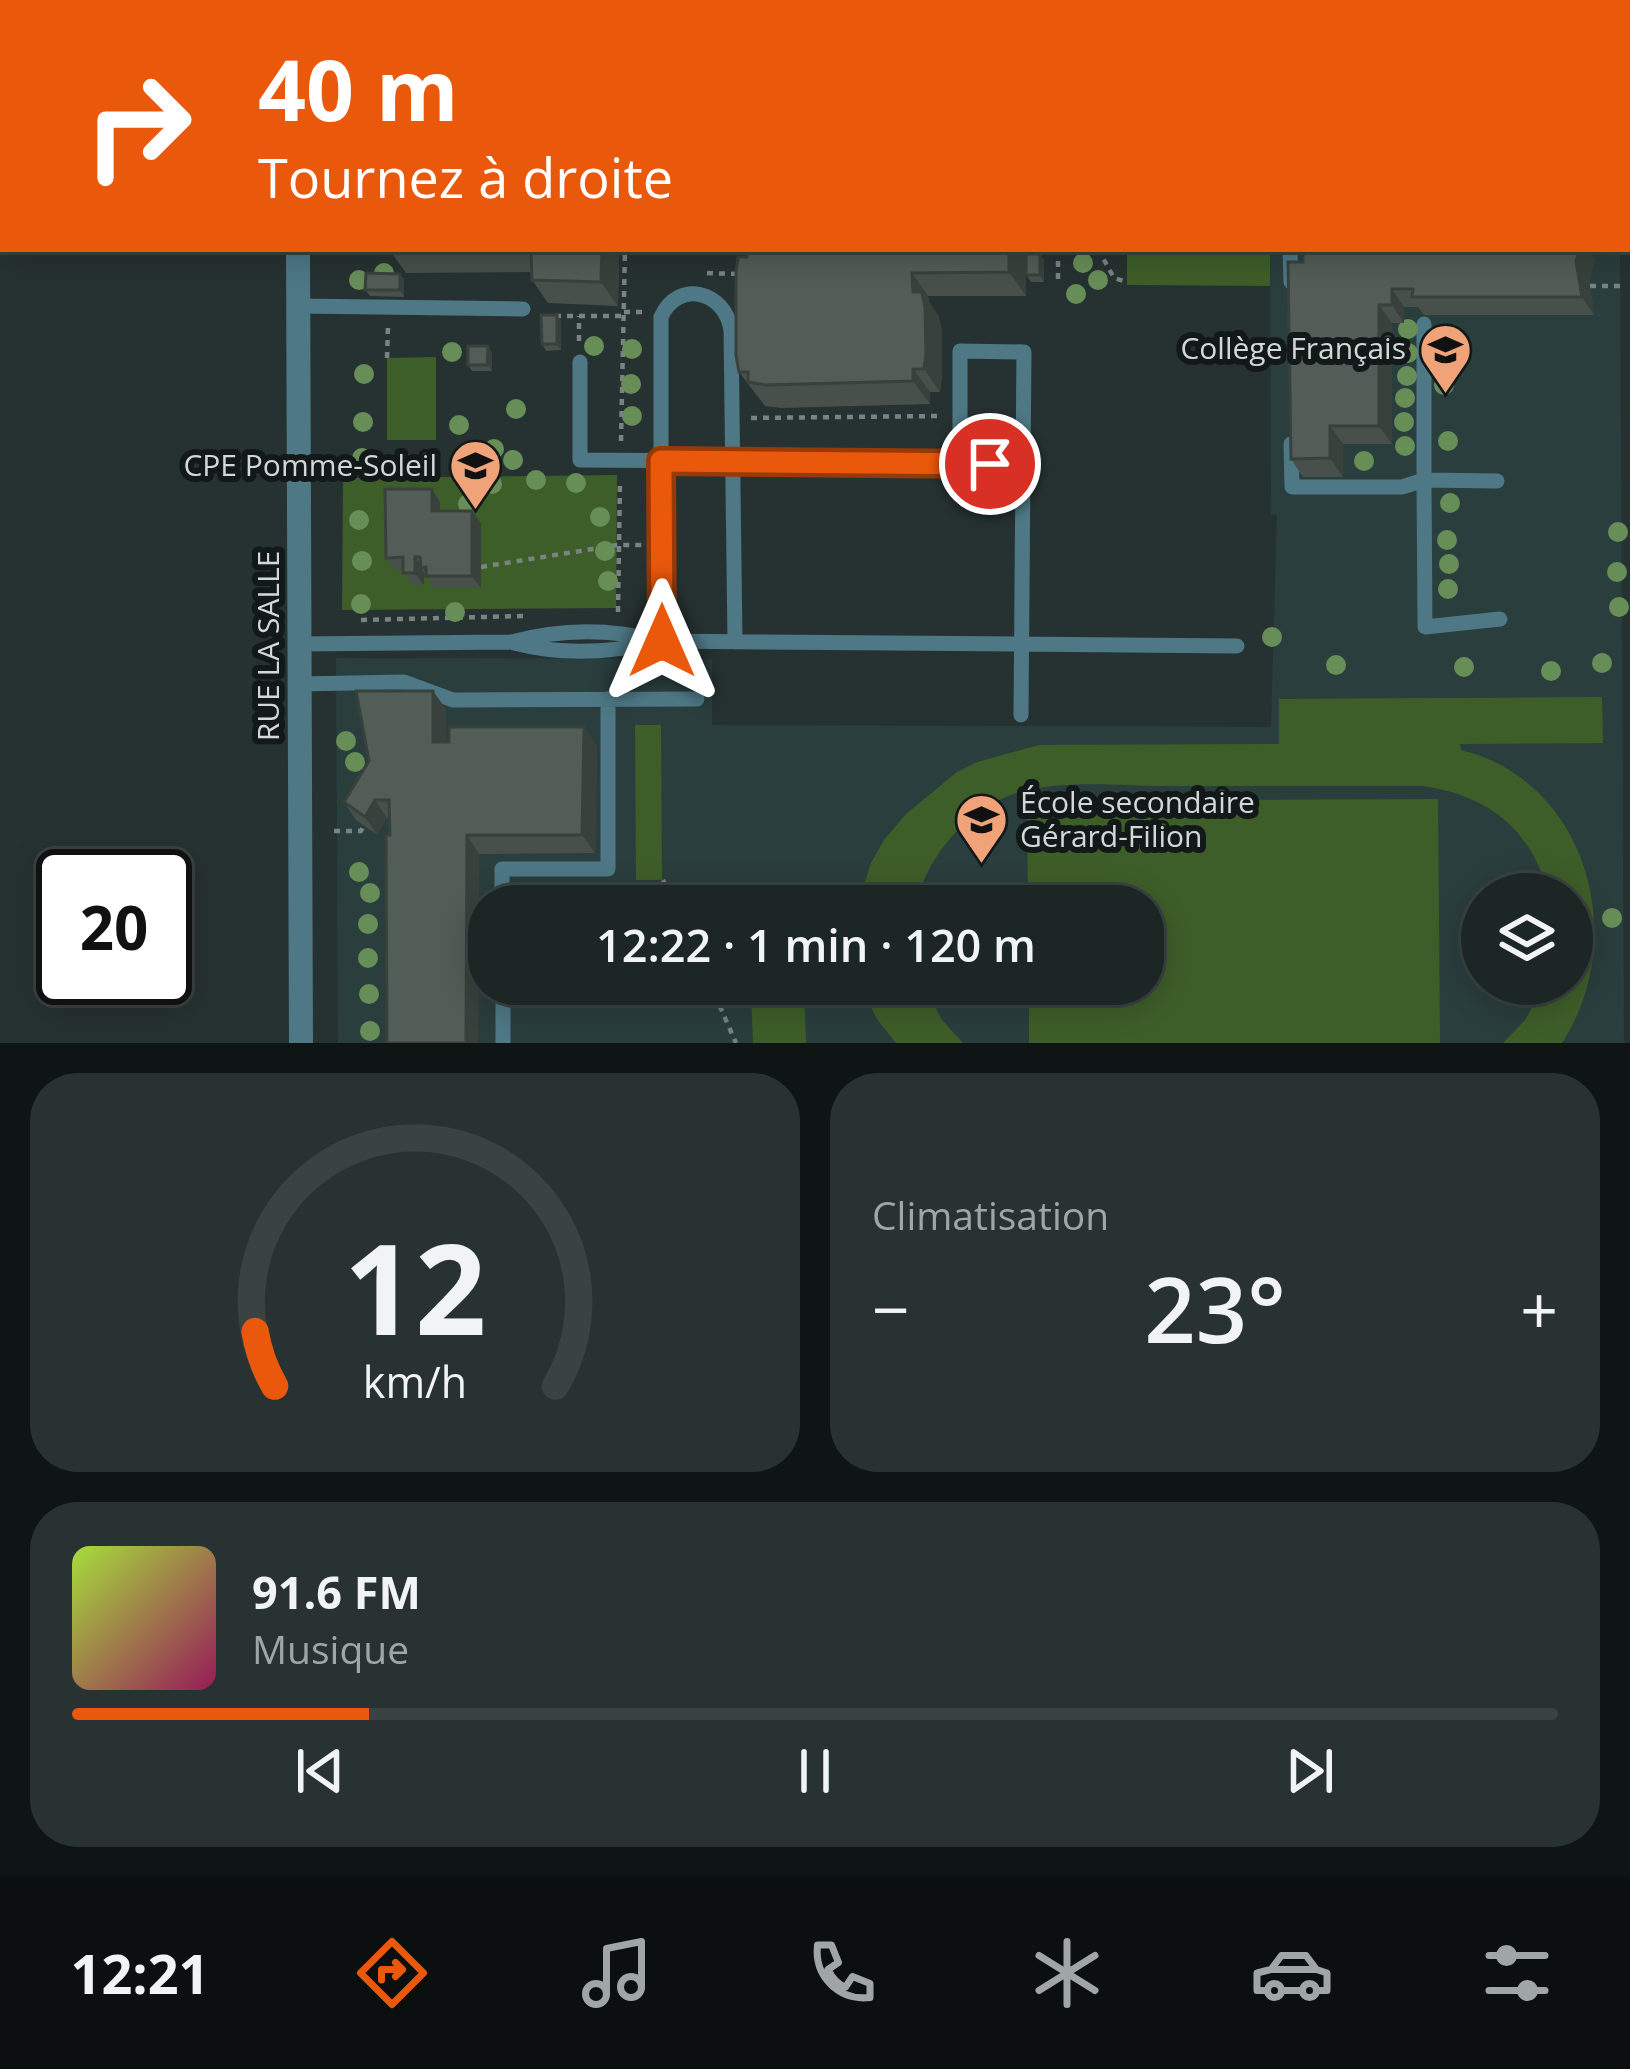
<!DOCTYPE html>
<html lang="fr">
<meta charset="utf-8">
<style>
:root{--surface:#1c2625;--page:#293232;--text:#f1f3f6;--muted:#a0a5a7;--line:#3a4342;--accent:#ea580c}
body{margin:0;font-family:"Open Sans",sans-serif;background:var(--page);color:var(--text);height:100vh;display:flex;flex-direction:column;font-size:45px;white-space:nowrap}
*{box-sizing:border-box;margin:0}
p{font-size:39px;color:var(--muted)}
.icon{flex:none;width:66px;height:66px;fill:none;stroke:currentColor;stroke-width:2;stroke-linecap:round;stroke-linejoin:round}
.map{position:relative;height:1043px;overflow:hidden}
.side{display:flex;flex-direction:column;gap:30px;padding:30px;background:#0f1514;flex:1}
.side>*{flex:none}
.guide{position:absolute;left:0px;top:0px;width:1632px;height:252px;box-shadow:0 6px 30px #0003,0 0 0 3px var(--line);background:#ea580c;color:#fff;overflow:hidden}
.tools{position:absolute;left:1461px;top:873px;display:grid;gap:24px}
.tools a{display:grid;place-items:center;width:132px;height:132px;border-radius:50%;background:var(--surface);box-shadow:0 6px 30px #0003,0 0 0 3px var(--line);font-size:60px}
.speed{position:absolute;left:36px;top:849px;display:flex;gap:24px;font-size:60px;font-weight:700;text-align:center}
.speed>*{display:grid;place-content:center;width:156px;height:156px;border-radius:50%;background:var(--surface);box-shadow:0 6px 30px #0003,0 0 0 3px var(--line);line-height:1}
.speed .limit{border:6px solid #111;border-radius:18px;background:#fff;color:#111}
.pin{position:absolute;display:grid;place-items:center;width:102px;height:102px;color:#fff;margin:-51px;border:6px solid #fff;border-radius:50%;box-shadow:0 3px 12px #0007}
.me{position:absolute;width:132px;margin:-66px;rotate:0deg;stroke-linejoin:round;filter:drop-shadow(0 0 9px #0008)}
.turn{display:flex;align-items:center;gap:42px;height:252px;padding:0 60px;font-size:54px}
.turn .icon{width:156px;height:156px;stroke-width:2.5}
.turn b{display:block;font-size:84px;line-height:102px}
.big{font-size:90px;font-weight:600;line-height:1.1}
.side .card{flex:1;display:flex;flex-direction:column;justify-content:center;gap:18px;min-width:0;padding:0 42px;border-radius:48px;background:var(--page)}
.side .dial{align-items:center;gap:0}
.dial svg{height:312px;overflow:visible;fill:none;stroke:var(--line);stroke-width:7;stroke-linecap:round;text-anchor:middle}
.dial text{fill:var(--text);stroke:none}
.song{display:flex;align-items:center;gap:36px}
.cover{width:144px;height:144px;border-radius:18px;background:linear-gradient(135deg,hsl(80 70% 55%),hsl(330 70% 35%))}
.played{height:12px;border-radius:6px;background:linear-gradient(90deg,var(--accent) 20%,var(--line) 20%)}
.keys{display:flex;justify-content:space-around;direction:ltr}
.heat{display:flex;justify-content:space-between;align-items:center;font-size:66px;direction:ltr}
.side .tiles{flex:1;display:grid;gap:30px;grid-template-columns:1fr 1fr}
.card:last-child{grid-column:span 2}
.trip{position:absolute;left:468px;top:885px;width:696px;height:120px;border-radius:48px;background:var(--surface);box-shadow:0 6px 30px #0003,0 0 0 3px var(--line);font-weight:600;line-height:120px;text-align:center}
.dock{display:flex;height:192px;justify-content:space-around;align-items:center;background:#0b0f0f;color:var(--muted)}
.dock .icon{width:84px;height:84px}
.dock .on{color:var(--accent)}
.dock b{font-size:54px;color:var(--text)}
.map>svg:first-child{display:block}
.built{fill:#2a3e3d;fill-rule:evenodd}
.green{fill:#3e5e29}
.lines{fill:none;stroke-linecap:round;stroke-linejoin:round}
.path{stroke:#798382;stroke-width:4.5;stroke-dasharray:6 6;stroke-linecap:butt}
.lane{stroke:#4e7885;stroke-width:15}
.street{stroke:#4e7885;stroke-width:24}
.tree{fill:#688e58}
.wall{fill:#47504b}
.shaded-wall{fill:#39413d}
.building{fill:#525d57;stroke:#39413d;stroke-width:3}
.route-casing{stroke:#983908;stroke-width:30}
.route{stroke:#ea580c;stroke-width:21}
.labels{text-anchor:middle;stroke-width:12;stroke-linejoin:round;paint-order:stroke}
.poi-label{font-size:30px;fill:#d1d9d8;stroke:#131818;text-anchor:end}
.street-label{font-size:30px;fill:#d1d9d8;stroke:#131818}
</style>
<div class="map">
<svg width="1630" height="1043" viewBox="0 0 1630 1043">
<rect width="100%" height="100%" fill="#263231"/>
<path class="built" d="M 1270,249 L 1620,249 L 1624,1043 L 338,1043 L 336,658 L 712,659 L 712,725 L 1271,727 L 1277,515 L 1271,514 ZM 1482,894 L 1572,894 L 1572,984 L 1482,984 ZM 489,906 L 1143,906 L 1143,984 L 489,984 Z"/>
<path class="green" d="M 1127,249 L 1270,249 L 1270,286 L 1127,285 Z
M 436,357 L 436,440 L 387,440 L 387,358 Z
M 617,475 L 616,608 L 342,610 L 343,478 Z
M 1602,697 L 1603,743 L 1460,744 L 1461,750 C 1588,781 1630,939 1562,1043 L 1503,1043 L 1526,1019 L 1543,984 L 1572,984 L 1572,894 L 1549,894 C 1530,828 1489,796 1423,786 C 1336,786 1250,786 1164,786 C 1112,786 1047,777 999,800 C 960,818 924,863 916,906 L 857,906 L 871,863 L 884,840 L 906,814 L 957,772 L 977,762 L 1039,745 L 1279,744 L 1279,699 Z
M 635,725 L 661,725 L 662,880 L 636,880 Z
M 1438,799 L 1440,1043 L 1029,1043 L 1029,984 L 1143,984 L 1143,906 L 1028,906 L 1027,801 Z
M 861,984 L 923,984 L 942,1020 L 963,1043 L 896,1043 L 876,1018 Z
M 804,989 L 806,1043 L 753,1043 L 751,990 Z"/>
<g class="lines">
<path class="path" d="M 1058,249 L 1058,279
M 1098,249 L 1114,278 L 1127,282
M 707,273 L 738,274
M 1590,286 L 1625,286
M 624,312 L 642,312
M 555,316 L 622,316
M 579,341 L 579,316
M 387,358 L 388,327
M 751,418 L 938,416
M 621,441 L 625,249
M 481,567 L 617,545 L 642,545
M 618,612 L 620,480
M 361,620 L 523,616
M 334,831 L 361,831 L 364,825
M 663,880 L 674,906
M 489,920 L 489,950
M 710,984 L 736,1043"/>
<path class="lane" d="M 533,0 L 533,3
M 1629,152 L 1630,152
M 1290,249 L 1291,282
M 298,306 L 523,309
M 580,362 L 580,460 L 1023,463 L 1021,715
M 1291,444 L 1292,487 L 1402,487 L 1424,480 L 1424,324
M 956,463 L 960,445 L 960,351 L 1024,352 L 1023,463
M 1497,481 L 1424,480 L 1425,627 L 1500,619
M 661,641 L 661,317 C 678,279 725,291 731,330 L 735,642
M 514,643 C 560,655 610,653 657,642
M 299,644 L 512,642 C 561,628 612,629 661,641 L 1237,646
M 299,684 L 404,682 L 453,700 L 697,699
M 502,906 L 502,869 L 608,869 L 608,699
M 503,984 L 503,1043"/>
<path class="street" d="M 297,0 L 297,3
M 668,0 L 1214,3
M 1629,5 L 1630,5
M 298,249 L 301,1043"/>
</g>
<g class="tree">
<circle cx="1083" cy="263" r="10"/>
<circle cx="384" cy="273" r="10"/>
<circle cx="359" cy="280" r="10"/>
<circle cx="1098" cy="280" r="10"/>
<circle cx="1076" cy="294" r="10"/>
<circle cx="1408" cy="329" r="10"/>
<circle cx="594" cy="346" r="10"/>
<circle cx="632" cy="349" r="10"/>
<circle cx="452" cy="352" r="10"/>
<circle cx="1408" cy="353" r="10"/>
<circle cx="1445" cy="361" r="10"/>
<circle cx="364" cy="374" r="10"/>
<circle cx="1407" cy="376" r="10"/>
<circle cx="631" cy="384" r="10"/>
<circle cx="1444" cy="385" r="10"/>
<circle cx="1405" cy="398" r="10"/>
<circle cx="516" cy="409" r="10"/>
<circle cx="632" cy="416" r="10"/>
<circle cx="363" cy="422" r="10"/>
<circle cx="1404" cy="422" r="10"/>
<circle cx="459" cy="425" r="10"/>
<circle cx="1448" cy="441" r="10"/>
<circle cx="1405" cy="446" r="10"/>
<circle cx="494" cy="449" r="10"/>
<circle cx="362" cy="458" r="10"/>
<circle cx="513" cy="460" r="10"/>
<circle cx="1364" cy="461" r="10"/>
<circle cx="406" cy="464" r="10"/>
<circle cx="536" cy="480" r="10"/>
<circle cx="576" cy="483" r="10"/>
<circle cx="492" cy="484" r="10"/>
<circle cx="1450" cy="503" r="10"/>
<circle cx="468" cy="504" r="10"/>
<circle cx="600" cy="517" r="10"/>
<circle cx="359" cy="520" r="10"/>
<circle cx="1618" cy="532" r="10"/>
<circle cx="1447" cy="540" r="10"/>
<circle cx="605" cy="551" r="10"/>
<circle cx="362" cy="561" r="10"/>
<circle cx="1449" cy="564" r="10"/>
<circle cx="1617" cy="572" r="10"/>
<circle cx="608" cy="581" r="10"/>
<circle cx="1448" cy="589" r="10"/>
<circle cx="361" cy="604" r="10"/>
<circle cx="1619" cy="607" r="10"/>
<circle cx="455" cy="612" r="10"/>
<circle cx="1272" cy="637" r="10"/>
<circle cx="1602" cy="663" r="10"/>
<circle cx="1336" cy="665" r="10"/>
<circle cx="1464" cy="667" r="10"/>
<circle cx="1551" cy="671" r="10"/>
<circle cx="346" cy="741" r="10"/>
<circle cx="355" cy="762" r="10"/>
<circle cx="359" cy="872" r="10"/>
<circle cx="370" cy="893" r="10"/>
<circle cx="1612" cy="918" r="10"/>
<circle cx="368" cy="924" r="10"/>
<circle cx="368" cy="958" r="10"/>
<circle cx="369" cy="994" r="10"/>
<circle cx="370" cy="1031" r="10"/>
</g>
<path class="wall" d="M 389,249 L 619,249 L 618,306 L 548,303 L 532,280 L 531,272 L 406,273 Z
M 637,249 L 1025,249 L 1026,296 L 928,296 L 929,302 L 938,315 L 942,331 L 942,376 L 940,392 L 930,392 L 930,404 L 781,408 L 765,406 L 739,372 L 747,254 L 640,252 Z
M 1413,249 L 1587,249 L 1595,260 L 1589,279 L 1594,315 L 1424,315 L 1418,307 L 1404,307 L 1404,323 L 1392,323 L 1392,444 L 1343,444 L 1343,477 L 1303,477 L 1291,459 L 1303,262 L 1414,252 Z
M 1044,260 L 1044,282 L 1031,282 L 1026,275 Z
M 400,274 L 404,280 L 404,297 L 370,296 L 365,290 Z
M 561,321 L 561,350 L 546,351 L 542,344 Z
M 492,352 L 492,371 L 472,371 L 468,365 Z
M 432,489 L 440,502 L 440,511 L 481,523 L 481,588 L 435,588 L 424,572 L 424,585 L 412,585 L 403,570 L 394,570 L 386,558 Z
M 446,709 L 446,742 L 597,745 L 595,853 L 479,854 L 478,1043 L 387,1043 L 390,818 L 387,818 L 377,835 L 356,820 L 344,802 Z"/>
<path class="shaded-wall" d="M 602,249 L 619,249 L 618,306 L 601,282 Z
M 1009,249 L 1025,249 L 1026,296 L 1009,272 Z
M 1580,249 L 1587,249 L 1595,260 L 1589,279 L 1594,315 L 1582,297 L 1576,261 Z
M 1040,254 L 1044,260 L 1044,282 L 1040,275 Z
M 912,273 L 928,296 L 929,302 L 938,315 L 942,331 L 942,376 L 940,392 L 924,369 L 913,292 Z
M 400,274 L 404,280 L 404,297 L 400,290 Z
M 1392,289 L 1404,307 L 1404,323 L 1392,305 Z
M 1379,305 L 1392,323 L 1392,444 L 1379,426 Z
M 557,315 L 561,321 L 561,350 L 557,344 Z
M 488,346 L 492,352 L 492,371 L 487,365 Z
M 913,369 L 930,392 L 930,404 L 913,381 Z
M 1330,426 L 1343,444 L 1343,477 L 1330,458 Z
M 432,489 L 440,502 L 440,524 L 432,511 Z
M 472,511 L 481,523 L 481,588 L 472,576 Z
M 415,557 L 422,567 L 421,568 L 424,572 L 424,585 L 415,573 Z
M 433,691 L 446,709 L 446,760 L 433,742 Z
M 584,727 L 597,745 L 595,853 L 582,835 Z
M 375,800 L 387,818 L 377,835 L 365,817 Z
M 467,835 L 479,854 L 478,1043 L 466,1043 Z"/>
<path class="building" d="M 531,249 L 602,249 L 601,282 L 532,280 Z
M 747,249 L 1009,249 L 1009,272 L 912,273 L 913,292 L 922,292 L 925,308 L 926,353 L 924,369 L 913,369 L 913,381 L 765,385 L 748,382 L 748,372 L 739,372 L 736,355 L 736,272 L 738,257 L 747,257 Z
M 1303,249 L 1392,249 L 1392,252 L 1414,252 L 1413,249 L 1580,249 L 1576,261 L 1582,297 L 1412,297 L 1413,289 L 1392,289 L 1392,305 L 1379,305 L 1379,426 L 1330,426 L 1330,458 L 1291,459 L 1288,262 L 1303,262 Z
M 1026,254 L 1040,254 L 1040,275 L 1026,275 Z
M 366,273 L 400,274 L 400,290 L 365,290 Z
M 541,315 L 557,315 L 557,344 L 542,344 Z
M 468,346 L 488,346 L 487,365 L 468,365 Z
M 385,489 L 432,489 L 432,511 L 472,511 L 472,576 L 426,576 L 426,567 L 421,568 L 420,557 L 415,557 L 415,573 L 403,573 L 403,557 L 386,558 Z
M 356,691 L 433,691 L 433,742 L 449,742 L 449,727 L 584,727 L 582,835 L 467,835 L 466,1043 L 387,1043 L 386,835 L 390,835 L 389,800 L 375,800 L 365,817 L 344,802 L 369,761 Z"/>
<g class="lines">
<defs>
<path id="route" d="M 662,641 L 661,461 L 990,464"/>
</defs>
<use href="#route" class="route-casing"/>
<use href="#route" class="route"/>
</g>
<defs>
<symbol id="school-pin" viewBox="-11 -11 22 30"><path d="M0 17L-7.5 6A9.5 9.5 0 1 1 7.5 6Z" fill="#f0a378" stroke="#131818"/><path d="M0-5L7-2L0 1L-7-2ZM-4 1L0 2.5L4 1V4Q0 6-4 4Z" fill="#111"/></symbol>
</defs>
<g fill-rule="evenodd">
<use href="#school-pin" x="1416" y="320" width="59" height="81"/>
<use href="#school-pin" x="446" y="436" width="59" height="81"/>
<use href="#school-pin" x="952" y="790" width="59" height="81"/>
</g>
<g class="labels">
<g class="poi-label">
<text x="1406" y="359">Collège Français</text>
<text x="437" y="476">CPE Pomme-Soleil</text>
<text x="1020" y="813" text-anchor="start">École secondaire<tspan x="1020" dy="34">Gérard-Filion</tspan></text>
</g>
<g class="street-label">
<text transform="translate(269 646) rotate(-90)" y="10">RUE LA SALLE</text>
</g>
</g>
</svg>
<div class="tools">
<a><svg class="icon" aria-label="layers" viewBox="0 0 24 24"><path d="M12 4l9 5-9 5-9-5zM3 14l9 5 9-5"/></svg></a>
</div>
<div class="speed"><div class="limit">20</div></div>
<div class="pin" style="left:990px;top:464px;background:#d93025"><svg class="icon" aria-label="arrive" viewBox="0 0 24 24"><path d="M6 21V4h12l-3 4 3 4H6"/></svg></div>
<svg class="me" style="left:662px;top:641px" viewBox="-20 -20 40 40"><path d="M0-17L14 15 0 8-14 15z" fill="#ea580c" stroke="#fff" stroke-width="4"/></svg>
<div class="trip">12:22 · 1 min · 120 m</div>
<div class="guide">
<div class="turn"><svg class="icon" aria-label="right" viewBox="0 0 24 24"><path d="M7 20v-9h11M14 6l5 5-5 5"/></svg><div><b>40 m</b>Tournez à droite</div></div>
</div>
</div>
<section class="side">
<div class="tiles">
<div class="card dial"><svg viewBox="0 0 100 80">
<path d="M14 69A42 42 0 1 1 86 69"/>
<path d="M14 69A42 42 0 0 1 9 55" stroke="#ea580c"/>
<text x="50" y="56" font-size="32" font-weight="700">12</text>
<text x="50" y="72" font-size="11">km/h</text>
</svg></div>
<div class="card"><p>Climatisation</p>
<div class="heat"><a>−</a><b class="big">23°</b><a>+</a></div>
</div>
<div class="card">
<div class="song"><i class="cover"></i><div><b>91.6 FM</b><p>Musique</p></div></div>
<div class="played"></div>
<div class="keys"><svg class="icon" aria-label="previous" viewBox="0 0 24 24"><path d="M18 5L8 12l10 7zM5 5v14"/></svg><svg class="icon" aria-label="pause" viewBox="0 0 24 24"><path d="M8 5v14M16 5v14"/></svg><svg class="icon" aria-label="next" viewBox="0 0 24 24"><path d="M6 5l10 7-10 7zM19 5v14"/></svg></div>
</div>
</div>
</section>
<nav class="dock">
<b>12:21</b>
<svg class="icon on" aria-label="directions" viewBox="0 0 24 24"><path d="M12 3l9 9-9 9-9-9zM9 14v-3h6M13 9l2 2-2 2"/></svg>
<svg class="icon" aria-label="music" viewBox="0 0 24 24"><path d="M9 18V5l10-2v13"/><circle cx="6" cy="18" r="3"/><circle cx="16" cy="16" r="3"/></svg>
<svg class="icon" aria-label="phone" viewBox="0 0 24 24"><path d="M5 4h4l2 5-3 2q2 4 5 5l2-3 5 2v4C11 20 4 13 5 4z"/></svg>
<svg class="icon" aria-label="climate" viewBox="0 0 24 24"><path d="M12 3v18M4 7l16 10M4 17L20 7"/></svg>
<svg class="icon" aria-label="car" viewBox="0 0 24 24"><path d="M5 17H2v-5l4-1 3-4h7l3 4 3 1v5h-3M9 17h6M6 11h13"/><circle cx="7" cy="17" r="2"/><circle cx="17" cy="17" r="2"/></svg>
<svg class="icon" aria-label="filters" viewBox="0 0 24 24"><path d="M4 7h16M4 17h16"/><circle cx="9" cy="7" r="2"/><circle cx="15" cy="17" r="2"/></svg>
</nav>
